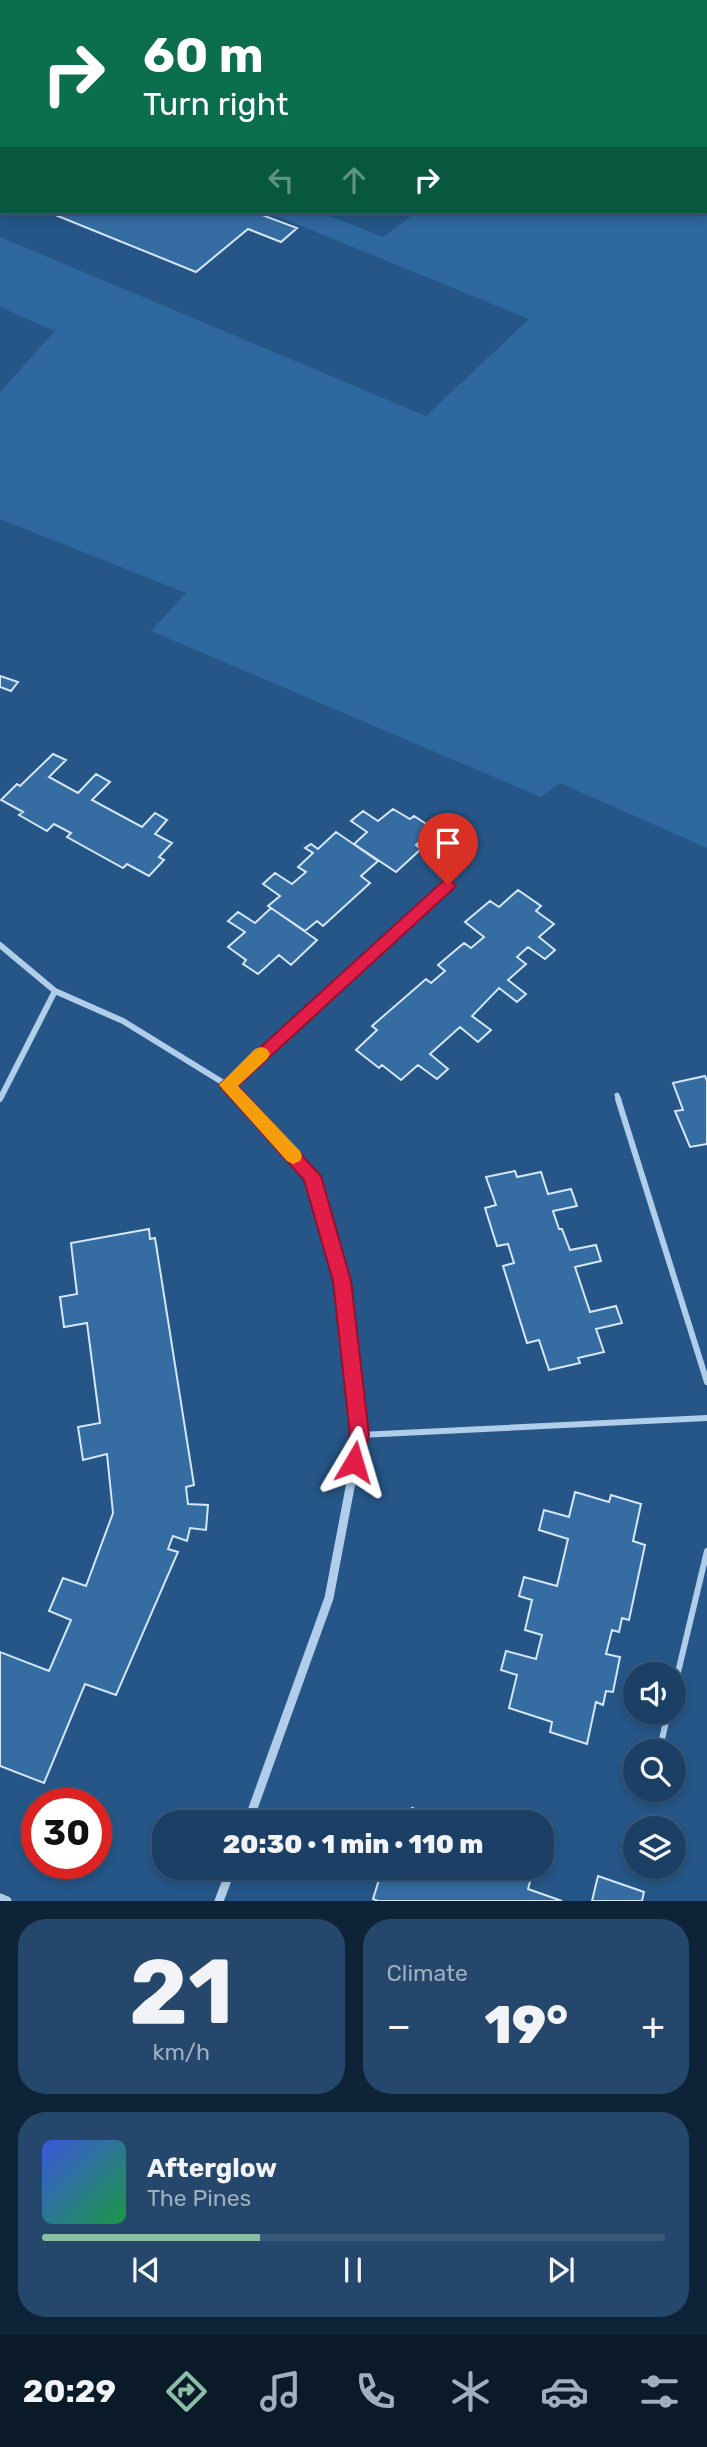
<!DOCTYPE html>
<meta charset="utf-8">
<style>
:root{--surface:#1c4065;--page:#25476b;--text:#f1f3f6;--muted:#a0afbf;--line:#3a5979;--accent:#8abfa5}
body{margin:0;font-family:Rubik,sans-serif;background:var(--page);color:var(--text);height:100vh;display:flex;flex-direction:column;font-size:26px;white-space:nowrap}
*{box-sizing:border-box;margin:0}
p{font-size:23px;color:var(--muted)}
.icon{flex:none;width:38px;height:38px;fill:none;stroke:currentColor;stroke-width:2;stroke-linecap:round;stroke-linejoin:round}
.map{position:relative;height:1901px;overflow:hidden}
.drawer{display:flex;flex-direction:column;gap:18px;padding:18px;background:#0f2338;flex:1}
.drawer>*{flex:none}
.guide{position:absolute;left:0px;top:0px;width:707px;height:214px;box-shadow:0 4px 10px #0003,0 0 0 2px var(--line);background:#0b6e4f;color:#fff;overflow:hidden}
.tools{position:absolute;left:623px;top:1662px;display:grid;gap:14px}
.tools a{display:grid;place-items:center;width:63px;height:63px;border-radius:50%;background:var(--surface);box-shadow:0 4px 10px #0003,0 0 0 2px var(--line);font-size:35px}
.speed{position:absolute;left:21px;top:1788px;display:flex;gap:14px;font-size:35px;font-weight:700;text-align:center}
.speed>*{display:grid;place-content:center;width:91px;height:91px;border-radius:50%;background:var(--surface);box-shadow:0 4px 10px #0003,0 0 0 2px var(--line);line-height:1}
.speed .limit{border:10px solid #d22;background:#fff;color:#111}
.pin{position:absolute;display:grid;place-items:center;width:60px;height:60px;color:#fff;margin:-72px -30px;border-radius:50% 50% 50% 0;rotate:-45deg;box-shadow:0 0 7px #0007}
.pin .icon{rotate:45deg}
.me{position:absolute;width:77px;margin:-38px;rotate:7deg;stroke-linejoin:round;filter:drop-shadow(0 0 5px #0008)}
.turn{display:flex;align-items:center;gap:24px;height:147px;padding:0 28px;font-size:32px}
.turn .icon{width:91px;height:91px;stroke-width:2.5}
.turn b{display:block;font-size:49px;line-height:60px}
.lanes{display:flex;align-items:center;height:66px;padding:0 28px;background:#0003;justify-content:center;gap:35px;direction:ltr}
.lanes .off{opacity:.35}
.big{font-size:52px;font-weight:800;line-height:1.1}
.drawer .widget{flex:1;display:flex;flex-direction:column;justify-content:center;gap:10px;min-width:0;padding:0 24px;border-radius:28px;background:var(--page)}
.drawer .dial{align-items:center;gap:0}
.dial b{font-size:91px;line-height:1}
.song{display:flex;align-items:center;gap:21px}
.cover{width:84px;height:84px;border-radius:10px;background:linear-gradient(135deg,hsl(230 70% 55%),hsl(140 70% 35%))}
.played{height:7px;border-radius:4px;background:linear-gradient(90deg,var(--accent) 35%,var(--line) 35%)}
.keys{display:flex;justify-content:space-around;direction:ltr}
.heat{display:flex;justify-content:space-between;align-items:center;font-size:38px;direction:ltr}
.drawer .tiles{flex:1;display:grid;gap:18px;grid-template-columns:1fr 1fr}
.widget:last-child{grid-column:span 2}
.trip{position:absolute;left:152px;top:1810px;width:402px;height:70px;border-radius:28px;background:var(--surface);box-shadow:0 4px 10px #0003,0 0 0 2px var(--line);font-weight:800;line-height:70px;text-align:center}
.tab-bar{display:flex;height:112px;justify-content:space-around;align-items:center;background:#0b1a28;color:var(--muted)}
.tab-bar .icon{width:49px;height:49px}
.tab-bar .current{color:var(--accent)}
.tab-bar b{font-size:32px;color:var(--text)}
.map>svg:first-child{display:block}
.green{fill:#2f689e}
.building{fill:#356da3;stroke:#d4e6f7;stroke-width:2}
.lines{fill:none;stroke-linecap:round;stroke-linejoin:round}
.lane-far2{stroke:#b0cde9;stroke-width:3.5}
.lane-far1{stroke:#b0cde9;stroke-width:5}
.lane{stroke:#b0cde9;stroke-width:6}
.street-far1{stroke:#b0cde9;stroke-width:6}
.street{stroke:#b0cde9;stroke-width:9}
.route{fill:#e11d48;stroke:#92132f;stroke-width:2}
.slow{fill:#f59e0b}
</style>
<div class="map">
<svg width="707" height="1901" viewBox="0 0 707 1901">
<rect width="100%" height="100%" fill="#255687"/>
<path class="green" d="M 707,117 L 707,848 L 560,783 L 541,797 L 151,631 L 186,593 L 0,519 L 0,392 L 55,331 L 0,307 L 0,237 L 426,416 L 529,319 L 267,212 L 320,212 L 383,237 L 417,212 L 705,212 Z"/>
<path class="building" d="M 229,0 L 324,0 L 322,2 Z
M 456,0 L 637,0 L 639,1 L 460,2 Z
M 48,212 L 254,212 L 297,228 L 281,242 L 248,229 L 196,272 Z
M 0,676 L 18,682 L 11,691 L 0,687 Z
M 53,754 L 66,760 L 49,777 L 78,793 L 96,774 L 110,782 L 92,800 L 142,827 L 155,813 L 167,820 L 155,834 L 172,843 L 159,857 L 164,860 L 149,876 L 127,864 L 123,868 L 67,837 L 71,833 L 54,824 L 47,831 L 19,815 L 23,812 L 1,800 L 17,784 L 20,786 Z
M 393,809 L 410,819 L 414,816 L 434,829 L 416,845 L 421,849 L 396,872 L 354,844 L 367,832 L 351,821 L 363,811 L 378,821 Z
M 336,832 L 378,861 L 361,876 L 370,883 L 323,926 L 317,921 L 305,931 L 268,906 L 280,896 L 263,884 L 275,873 L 292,884 L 306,872 L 298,867 L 313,853 L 305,848 L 311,844 L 318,849 Z
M 518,890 L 541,906 L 536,911 L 554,924 L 539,937 L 555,950 L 545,959 L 528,947 L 517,957 L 526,964 L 508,980 L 526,994 L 517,1002 L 499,988 L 472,1016 L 491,1030 L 478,1042 L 460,1027 L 430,1054 L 448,1069 L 437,1079 L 418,1065 L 401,1080 L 382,1065 L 379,1068 L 356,1050 L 377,1030 L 372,1026 L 426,979 L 431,983 L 445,971 L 438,965 L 464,943 L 471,948 L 484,937 L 465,922 L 490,901 L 499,907 Z
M 271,908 L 317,940 L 291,965 L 279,955 L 258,974 L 243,964 L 246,960 L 228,947 L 245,932 L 228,921 L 238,912 L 255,923 Z
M 705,1076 L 707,1081 L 707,1144 L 690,1147 L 675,1111 L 683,1110 L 673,1083 Z
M 515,1171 L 517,1177 L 541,1172 L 548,1194 L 571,1189 L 577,1206 L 553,1211 L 559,1229 L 562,1229 L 570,1250 L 596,1245 L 601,1261 L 575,1267 L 590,1312 L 616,1306 L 622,1323 L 596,1329 L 604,1352 L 578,1358 L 580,1363 L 549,1370 L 539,1340 L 527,1343 L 503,1266 L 514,1263 L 508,1244 L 497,1246 L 485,1208 L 496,1205 L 486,1177 Z
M 149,1229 L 150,1239 L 155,1238 L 194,1485 L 186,1487 L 188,1504 L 208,1505 L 206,1530 L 190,1528 L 187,1541 L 173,1536 L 168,1549 L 178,1552 L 116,1695 L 85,1684 L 44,1783 L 0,1766 L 0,1652 L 49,1671 L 71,1620 L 49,1611 L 63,1578 L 86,1586 L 113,1513 L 107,1454 L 83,1460 L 78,1427 L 100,1423 L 87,1323 L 64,1327 L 60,1297 L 77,1294 L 71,1243 Z
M 575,1492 L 609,1502 L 611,1495 L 641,1504 L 633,1541 L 645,1545 L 629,1620 L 622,1618 L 619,1632 L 612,1630 L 606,1654 L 620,1657 L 613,1692 L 606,1691 L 603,1705 L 596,1702 L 587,1744 L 550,1732 L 552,1722 L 509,1708 L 517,1675 L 501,1670 L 506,1651 L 536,1659 L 542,1635 L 525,1630 L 532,1600 L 519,1596 L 524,1577 L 557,1586 L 568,1539 L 539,1530 L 544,1510 L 569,1517 Z
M 412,1808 L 453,1822 L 408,1822 Z
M 383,1867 L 534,1867 L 528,1889 L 562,1901 L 378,1901 L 373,1899 Z
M 598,1876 L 644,1892 L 642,1901 L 592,1901 Z"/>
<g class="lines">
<path class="lane-far2" d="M 192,0 L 196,2
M 94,2 L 117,2
M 678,2 L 681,0"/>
<path class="lane-far1" d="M 227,1085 L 448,885
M 617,1095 L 619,1100"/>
<path class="lane" d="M 618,1099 L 707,1382
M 360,1435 L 707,1418
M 674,1689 L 707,1551
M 659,1752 L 668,1713"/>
<path class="street-far1" d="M 0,945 L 55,991 L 123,1021 L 227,1085 L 241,1100
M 0,1099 L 55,991"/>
<path class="street" d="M 240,1099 L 312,1176 L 342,1281 L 360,1435 L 329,1598 L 248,1822
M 0,1898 L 7,1901
M 219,1901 L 232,1867"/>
</g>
<path class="route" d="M 448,879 L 456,885 L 453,889 L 238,1086 L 321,1176 L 351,1281 L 369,1435 L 361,1469 L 354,1472 L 348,1469 L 345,1462 L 350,1435 L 333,1281 L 304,1180 L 219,1085 L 443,881 Z"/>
<path class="slow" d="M 261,1047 L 267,1049 L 270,1054 L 267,1059 L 238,1086 L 300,1151 L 302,1156 L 300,1161 L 293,1164 L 287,1161 L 219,1085 L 255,1049 Z"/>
</svg>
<div class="tools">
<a><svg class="icon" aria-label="sound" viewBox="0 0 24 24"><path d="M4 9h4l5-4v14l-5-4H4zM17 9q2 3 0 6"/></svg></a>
<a><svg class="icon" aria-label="search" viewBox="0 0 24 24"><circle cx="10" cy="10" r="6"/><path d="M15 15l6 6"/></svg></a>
<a><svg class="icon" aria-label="layers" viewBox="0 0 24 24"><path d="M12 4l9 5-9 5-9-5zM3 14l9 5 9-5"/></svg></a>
</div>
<div class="speed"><div class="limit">30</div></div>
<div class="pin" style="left:448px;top:885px;background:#d93025"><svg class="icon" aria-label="arrive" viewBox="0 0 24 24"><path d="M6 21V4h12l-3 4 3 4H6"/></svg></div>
<svg class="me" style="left:354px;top:1462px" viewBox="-20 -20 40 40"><path d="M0-17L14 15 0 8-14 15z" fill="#e11d48" stroke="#fff" stroke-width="4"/></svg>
<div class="trip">20:30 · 1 min · 110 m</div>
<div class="guide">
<div class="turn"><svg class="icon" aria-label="right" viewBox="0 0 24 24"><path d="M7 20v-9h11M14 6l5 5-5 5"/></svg><div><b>60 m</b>Turn right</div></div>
<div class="lanes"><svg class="icon off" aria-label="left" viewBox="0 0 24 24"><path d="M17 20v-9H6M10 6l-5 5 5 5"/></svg><svg class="icon off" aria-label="ahead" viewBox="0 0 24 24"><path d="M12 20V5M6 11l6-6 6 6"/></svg><svg class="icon" aria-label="right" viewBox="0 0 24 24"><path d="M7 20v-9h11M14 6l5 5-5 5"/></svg></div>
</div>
</div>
<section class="drawer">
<div class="tiles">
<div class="widget dial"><b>21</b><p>km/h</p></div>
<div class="widget"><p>Climate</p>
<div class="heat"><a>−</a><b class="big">19°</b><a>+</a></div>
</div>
<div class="widget">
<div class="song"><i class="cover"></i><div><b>Afterglow</b><p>The Pines</p></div></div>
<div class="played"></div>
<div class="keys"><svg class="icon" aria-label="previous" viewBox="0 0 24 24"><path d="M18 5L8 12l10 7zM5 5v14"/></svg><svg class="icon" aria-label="pause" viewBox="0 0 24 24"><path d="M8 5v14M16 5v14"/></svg><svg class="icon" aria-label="next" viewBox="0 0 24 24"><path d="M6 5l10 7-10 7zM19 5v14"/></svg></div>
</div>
</div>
</section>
<nav class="tab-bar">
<b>20:29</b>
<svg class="icon current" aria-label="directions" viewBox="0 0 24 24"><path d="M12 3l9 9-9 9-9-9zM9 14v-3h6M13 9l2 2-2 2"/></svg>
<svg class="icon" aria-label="music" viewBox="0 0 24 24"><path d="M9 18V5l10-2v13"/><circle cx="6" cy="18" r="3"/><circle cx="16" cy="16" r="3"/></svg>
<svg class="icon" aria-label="phone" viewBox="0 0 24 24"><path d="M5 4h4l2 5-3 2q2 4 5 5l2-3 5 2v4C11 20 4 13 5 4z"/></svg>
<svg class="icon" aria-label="climate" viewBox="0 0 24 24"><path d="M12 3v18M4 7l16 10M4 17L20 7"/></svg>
<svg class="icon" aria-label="car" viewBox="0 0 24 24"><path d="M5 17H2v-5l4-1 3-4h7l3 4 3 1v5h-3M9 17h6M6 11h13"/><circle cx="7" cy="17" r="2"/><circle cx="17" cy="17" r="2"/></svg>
<svg class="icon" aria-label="filters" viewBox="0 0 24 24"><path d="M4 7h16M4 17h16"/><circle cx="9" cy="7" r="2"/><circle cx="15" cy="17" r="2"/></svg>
</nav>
